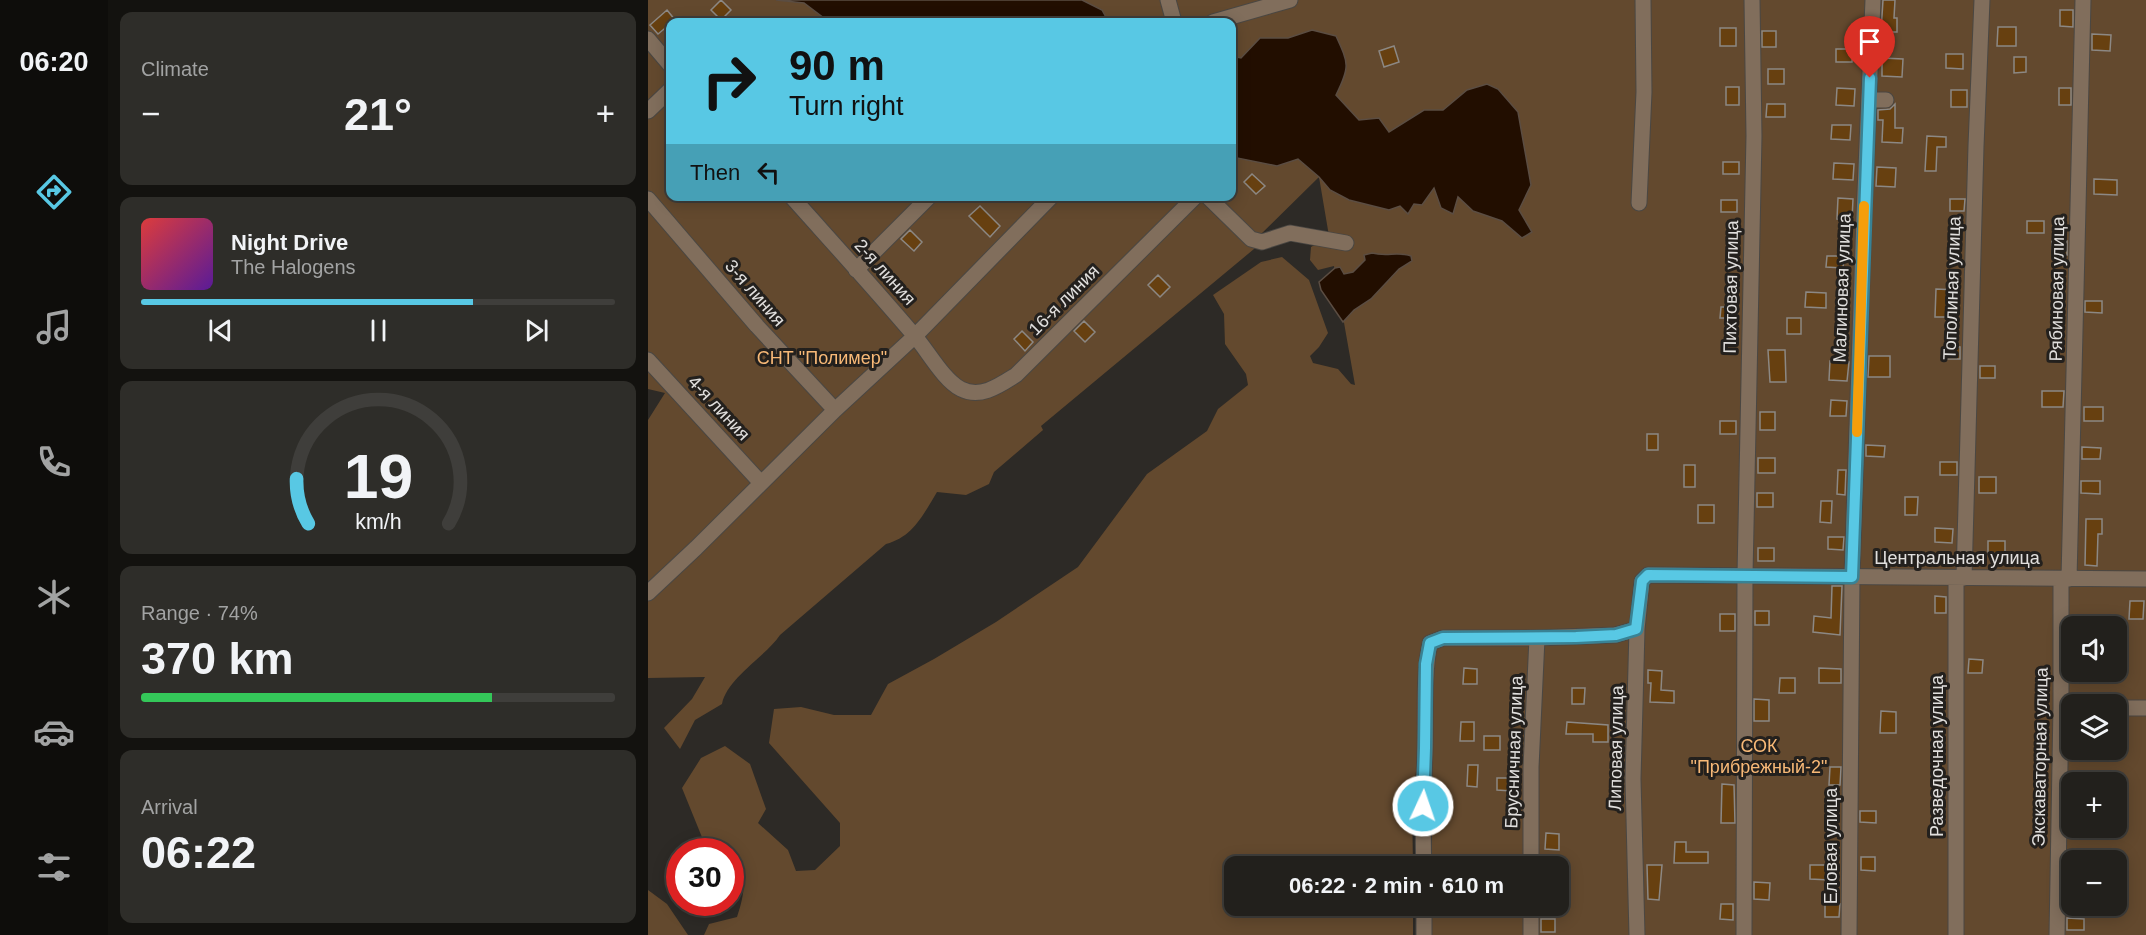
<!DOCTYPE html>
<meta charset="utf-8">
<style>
:root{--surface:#22201c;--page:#2e2d29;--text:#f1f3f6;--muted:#a2a3a3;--line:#3f3e3b;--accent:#58c8e4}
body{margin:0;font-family:Helvetica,sans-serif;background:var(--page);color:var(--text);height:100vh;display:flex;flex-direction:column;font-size:22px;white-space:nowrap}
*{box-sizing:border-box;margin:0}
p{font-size:20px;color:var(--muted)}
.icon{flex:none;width:33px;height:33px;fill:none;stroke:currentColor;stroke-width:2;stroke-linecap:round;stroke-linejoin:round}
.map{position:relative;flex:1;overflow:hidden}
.details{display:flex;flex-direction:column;gap:12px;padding:12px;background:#13120f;width:540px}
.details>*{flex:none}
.banner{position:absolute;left:18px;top:18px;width:570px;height:183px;border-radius:12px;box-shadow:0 3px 15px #0003,0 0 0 2px var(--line);background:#58c8e4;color:#111;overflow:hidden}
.controls{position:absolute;left:1413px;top:616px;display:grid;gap:12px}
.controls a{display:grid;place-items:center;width:66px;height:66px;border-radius:12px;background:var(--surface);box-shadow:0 3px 15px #0003,0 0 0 2px var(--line);font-size:30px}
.speed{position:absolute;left:18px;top:838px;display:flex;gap:12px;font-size:30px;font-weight:700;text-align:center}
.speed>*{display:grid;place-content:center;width:78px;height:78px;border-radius:50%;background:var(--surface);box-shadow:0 3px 15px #0003,0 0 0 2px var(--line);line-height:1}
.speed .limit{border:9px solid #d22;background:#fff;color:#111}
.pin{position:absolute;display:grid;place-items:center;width:51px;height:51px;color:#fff;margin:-62px -26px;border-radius:50% 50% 50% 0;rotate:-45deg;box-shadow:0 0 6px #0007}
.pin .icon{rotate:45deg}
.me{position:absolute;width:66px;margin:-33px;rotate:3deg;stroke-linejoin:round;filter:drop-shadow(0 0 4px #0008)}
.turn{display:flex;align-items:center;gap:21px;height:126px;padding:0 24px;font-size:27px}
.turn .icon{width:78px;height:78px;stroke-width:2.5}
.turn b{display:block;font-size:42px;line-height:51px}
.then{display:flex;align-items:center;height:57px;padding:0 24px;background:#0003;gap:12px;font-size:22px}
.big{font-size:45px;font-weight:800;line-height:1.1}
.details .widget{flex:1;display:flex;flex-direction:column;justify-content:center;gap:9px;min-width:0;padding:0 21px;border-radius:12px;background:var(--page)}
.details .dial{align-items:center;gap:0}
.dial svg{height:156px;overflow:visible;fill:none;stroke:var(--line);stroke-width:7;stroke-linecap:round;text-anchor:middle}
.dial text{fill:var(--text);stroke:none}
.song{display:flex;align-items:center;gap:18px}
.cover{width:72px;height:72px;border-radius:9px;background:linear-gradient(135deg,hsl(0 70% 55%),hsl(270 70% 35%))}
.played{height:6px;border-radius:3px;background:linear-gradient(90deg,var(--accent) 70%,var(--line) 70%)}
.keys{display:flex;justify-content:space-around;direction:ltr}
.heat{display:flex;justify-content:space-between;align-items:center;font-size:33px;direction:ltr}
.charge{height:9px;border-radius:4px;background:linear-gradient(90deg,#34c759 74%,var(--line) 0)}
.trip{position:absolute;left:576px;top:856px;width:345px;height:60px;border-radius:12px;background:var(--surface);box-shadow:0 3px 15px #0003,0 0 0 2px var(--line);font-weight:800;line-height:60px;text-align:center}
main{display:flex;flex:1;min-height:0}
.tab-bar{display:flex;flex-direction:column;width:108px;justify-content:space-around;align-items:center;background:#0e0d0b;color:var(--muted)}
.tab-bar .icon{width:42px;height:42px}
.tab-bar .selected{color:var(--accent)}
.tab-bar b{font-size:27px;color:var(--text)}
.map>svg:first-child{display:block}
.green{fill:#63492e;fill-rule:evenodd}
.water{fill:#220e00;stroke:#5b4d42;stroke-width:1.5}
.building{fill:#674010;stroke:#8c8884;stroke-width:1.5}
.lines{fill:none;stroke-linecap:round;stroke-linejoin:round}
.minor-casing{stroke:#4a4743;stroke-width:17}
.minor{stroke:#816e5c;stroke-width:15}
.route-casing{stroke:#398294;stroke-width:15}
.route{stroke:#58c8e4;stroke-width:10}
.slow{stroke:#f59e0b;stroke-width:10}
.labels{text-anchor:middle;stroke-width:6;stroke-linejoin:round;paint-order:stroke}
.street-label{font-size:18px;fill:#e1dfdd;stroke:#23201d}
.park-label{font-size:18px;fill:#f8b977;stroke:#23201d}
</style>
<main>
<nav class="tab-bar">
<b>06:20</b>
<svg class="icon selected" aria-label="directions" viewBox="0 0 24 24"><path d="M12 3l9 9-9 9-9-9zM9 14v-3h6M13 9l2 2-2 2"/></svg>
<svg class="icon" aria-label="music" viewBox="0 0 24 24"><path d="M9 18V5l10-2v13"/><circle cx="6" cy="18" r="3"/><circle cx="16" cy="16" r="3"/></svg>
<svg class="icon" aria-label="phone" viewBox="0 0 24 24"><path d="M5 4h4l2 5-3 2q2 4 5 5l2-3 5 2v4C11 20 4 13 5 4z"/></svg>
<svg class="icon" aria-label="climate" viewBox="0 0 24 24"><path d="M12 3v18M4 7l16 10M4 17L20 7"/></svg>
<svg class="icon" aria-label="car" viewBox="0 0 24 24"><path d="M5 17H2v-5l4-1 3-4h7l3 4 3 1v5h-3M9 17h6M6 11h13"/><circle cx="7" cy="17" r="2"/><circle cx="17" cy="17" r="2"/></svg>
<svg class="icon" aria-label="filters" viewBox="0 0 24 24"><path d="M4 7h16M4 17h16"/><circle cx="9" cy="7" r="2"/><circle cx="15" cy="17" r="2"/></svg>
</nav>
<section class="details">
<div class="widget"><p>Climate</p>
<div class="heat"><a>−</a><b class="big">21°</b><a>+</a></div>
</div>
<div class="widget">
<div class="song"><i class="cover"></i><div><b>Night Drive</b><p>The Halogens</p></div></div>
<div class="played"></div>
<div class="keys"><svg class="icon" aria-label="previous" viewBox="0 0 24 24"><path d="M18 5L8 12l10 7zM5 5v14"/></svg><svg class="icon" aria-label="pause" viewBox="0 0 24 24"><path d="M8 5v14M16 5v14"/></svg><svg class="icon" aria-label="next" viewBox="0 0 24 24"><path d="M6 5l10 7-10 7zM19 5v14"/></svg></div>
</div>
<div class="widget dial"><svg viewBox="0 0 100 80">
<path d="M14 69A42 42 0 1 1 86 69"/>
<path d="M14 69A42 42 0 0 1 8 46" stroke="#58c8e4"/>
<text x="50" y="56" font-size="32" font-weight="700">19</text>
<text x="50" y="72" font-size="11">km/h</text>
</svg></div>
<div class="widget"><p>Range · 74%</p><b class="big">370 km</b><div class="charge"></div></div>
<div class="widget"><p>Arrival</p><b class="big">06:22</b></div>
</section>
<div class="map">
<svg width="1498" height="935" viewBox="0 0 1498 935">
<rect width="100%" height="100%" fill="#2d2a26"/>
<path class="green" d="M 0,0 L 1498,0 L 1498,935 L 783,935 L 783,906 L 910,906 L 910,867 L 783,867 L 784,834 L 770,757 L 764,801 L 765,867 L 586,867 L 586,906 L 765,906 L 765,935 L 56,935 L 61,924 L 89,917 C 98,890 98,878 87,852 L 60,852 L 34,788 L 53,758 L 77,746 L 102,764 L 118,809 L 110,823 L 140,850 L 148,871 L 167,870 L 192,846 L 192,823 L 121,743 L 126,709 L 153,707 L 186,715 L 223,715 L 240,684 L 286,659 L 348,622 L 430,567 L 499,474 L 559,431 L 570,409 L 600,385 L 598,374 L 577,344 L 576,314 L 565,295 L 613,262 L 634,257 L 661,280 L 680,333 L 671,347 L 662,356 L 665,363 L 690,369 L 703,384 L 707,385 L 686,266 L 670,270 L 662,260 L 663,247 L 675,240 L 682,242 L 671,177 L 609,238 L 606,249 L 393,426 L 395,430 L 346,472 L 341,484 L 318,495 L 289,492 C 275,515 265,537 238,544 L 132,635 C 117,657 79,678 74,704 L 47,720 L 32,749 L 16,728 L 44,699 L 57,677 L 0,678 L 0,420 L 17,393 L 0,389 ZM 22,22 L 584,22 L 584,196 L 22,196 ZM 1424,627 L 1468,627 L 1468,672 L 1424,672 ZM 1424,705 L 1468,705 L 1468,750 L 1424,750 ZM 1424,783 L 1468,783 L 1468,828 L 1424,828 ZM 1424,861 L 1468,861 L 1468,906 L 1424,906 Z
M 0,890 L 19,904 L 40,935 L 0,935 Z"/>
<path class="water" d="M 128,0 L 434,0 L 454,10 L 459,19 L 467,22 L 190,22 L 176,18 L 156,3 Z
M 664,30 L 688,36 C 701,64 702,67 688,95 L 711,120 L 731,118 L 741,132 L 776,110 L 795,110 L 819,90 L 839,84 L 850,89 L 870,112 L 883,185 L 871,210 L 884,232 L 874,238 L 854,221 L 825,211 L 810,197 L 805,214 L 793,208 L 786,188 L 774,205 L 766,204 L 760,214 L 752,206 L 741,210 L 701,200 L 682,190 L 671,177 L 650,159 L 629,166 L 584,157 L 584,56 L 593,58 L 612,38 L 640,38 Z
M 724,253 C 740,257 749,251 763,256 L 764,261 L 751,269 L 723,299 L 706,310 L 695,322 L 673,290 L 671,282 L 687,268 L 692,267 L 696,274 L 705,272 L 717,260 L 716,255 Z"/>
<path class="building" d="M 73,0 L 83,10 L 73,20 L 63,10 Z
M 1235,0 L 1247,0 L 1246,18 L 1249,18 L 1249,32 L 1233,32 Z
M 19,10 L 27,20 L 10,34 L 2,25 Z
M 1412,10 L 1425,10 L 1425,27 L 1412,26 Z
M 1350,27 L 1368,27 L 1368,46 L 1349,46 Z
M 1072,28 L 1088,28 L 1088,46 L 1072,46 Z
M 1114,31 L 1128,31 L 1128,47 L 1114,47 Z
M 1444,34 L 1463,35 L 1462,51 L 1444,50 Z
M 746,46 L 751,62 L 736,67 L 731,51 Z
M 1188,49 L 1205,49 L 1204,62 L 1188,62 Z
M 1298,54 L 1315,54 L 1315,69 L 1298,68 Z
M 1366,57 L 1378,57 L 1378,72 L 1366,73 Z
M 1234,58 L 1255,59 L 1254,77 L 1234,76 Z
M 1120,69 L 1136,69 L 1136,84 L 1120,84 Z
M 1078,87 L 1091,87 L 1091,105 L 1078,105 Z
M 1189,88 L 1207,89 L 1206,106 L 1188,105 Z
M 1411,88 L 1423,88 L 1423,105 L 1411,105 Z
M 1303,90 L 1319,90 L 1319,107 L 1303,107 Z
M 1119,104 L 1137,104 L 1137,117 L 1118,117 Z
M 1247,104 L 1247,128 L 1255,128 L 1254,143 L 1234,142 L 1235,120 L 1230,120 L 1230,110 L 1242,109 Z
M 1184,125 L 1203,125 L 1202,140 L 1183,139 Z
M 1279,136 L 1298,137 L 1298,147 L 1289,147 L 1288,171 L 1277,171 Z
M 1075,162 L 1091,162 L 1091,174 L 1075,174 Z
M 1186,163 L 1206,164 L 1205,180 L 1185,179 Z
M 1229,167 L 1248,168 L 1247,187 L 1228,186 Z
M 604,174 L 617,186 L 608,194 L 596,182 Z
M 1446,179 L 1469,180 L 1469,195 L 1446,194 Z
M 1190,198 L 1205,199 L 1204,220 L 1189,219 Z
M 1302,199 L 1317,199 L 1316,211 L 1302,211 Z
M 1073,200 L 1089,200 L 1089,212 L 1073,212 Z
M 332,206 L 352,226 L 342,237 L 321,216 Z
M 1379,221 L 1396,221 L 1396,233 L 1379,233 Z
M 262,230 L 274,242 L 266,251 L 253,239 Z
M 1404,241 L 1419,241 L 1419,255 L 1404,255 Z
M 1179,256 L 1196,256 L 1195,268 L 1178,267 Z
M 510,275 L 522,287 L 512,297 L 500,285 Z
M 1288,289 L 1309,290 L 1309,317 L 1287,317 Z
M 1158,292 L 1178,293 L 1178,308 L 1157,307 Z
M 1437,301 L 1454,301 L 1454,313 L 1437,312 Z
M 1073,307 L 1089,307 L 1089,318 L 1072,318 Z
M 1139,318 L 1153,318 L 1153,334 L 1139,334 Z
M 436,321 L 447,332 L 437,342 L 426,331 Z
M 374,331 L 385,342 L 377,351 L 366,339 Z
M 1297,346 L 1312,347 L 1312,359 L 1297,359 Z
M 1120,350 L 1137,350 L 1138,382 L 1122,382 Z
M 1221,356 L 1242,356 L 1242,377 L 1220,377 Z
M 1182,361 L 1201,362 L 1199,381 L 1181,380 Z
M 1332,366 L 1347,366 L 1347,378 L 1332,378 Z
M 1394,391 L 1416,391 L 1415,407 L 1394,407 Z
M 1183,400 L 1199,401 L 1198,416 L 1182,416 Z
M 1436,407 L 1455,407 L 1455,421 L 1436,421 Z
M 1112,412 L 1127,412 L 1127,430 L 1112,430 Z
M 1072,421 L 1088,421 L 1088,434 L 1072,434 Z
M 999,434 L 1010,434 L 1010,450 L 999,450 Z
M 1218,445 L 1237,446 L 1236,457 L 1218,456 Z
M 1434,447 L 1453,448 L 1452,459 L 1434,459 Z
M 1110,458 L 1127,458 L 1127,473 L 1110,473 Z
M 1292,462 L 1309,462 L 1309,475 L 1292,475 Z
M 1036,465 L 1047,465 L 1047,487 L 1036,487 Z
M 1190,470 L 1198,470 L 1197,495 L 1189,494 Z
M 1331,477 L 1348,477 L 1348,493 L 1331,493 Z
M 1433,481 L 1452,481 L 1452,494 L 1433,493 Z
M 1109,493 L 1125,493 L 1125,507 L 1109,507 Z
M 1257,497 L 1270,497 L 1269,515 L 1257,515 Z
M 1173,501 L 1184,501 L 1183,523 L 1172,522 Z
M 1050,505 L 1066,505 L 1066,523 L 1050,523 Z
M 1438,519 L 1454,519 L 1454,534 L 1450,534 L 1449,566 L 1437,565 Z
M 1287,528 L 1305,529 L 1304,543 L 1287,542 Z
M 1180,537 L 1196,537 L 1195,550 L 1180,549 Z
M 1340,541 L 1357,541 L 1357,554 L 1340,553 Z
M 1110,548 L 1126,548 L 1126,561 L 1110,561 Z
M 1184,586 L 1194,586 L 1192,635 L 1165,632 L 1166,616 L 1183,618 Z
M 1287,596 L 1298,597 L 1298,613 L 1287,613 Z
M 1482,601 L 1496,601 L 1495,619 L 1481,619 Z
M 1107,611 L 1121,611 L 1121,625 L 1107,625 Z
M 1072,614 L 1087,614 L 1087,631 L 1072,631 Z
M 1321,659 L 1335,660 L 1334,673 L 1320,673 Z
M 816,668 L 829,669 L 829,684 L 815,684 Z
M 1171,668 L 1193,669 L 1193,683 L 1171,683 Z
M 1000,670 L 1014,671 L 1013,690 L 1026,691 L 1026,703 L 1002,702 L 1003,683 L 1000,683 Z
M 1132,678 L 1147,678 L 1147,693 L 1131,693 Z
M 924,688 L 937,688 L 936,704 L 924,704 Z
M 1106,699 L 1121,700 L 1121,721 L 1106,721 Z
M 1233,711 L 1248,712 L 1248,733 L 1232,733 Z
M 813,722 L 826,722 L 826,741 L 812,741 Z
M 919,722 L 960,725 L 960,742 L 945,742 L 945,734 L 918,734 Z
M 836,736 L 852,736 L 852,750 L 836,750 Z
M 820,765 L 830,765 L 829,787 L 819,786 Z
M 1182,767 L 1193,767 L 1192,785 L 1181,785 Z
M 849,778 L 865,778 L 864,791 L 849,790 Z
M 1074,784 L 1086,785 L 1087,823 L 1073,823 Z
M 1212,811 L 1228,811 L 1228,823 L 1212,822 Z
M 898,833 L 911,834 L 911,850 L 897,849 Z
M 1027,842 L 1038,842 L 1038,852 L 1060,852 L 1060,863 L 1026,863 Z
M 1213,857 L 1227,857 L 1227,871 L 1213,870 Z
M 999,865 L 1014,865 L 1011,900 L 1000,899 Z
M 1162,865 L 1182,865 L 1182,880 L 1162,879 Z
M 1106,882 L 1122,883 L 1121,900 L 1106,899 Z
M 1177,903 L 1192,904 L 1191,917 L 1177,917 Z
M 1073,904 L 1085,904 L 1085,920 L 1072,919 Z
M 1419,918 L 1436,919 L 1436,930 L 1419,930 Z
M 893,919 L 907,919 L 907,932 L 893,932 Z"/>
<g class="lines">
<defs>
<path id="minor" d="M 520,0 L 526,22
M 565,22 L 642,0
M 0,39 L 22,65
M 1221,100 L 1238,100
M 0,111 L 22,90
M 143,196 C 184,242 225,287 265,334 C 279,349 295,380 313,389 C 333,399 352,385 368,375 L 548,196
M 559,196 L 603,239 L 614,242 L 642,233 L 698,243
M 0,199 L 109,326 L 187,410
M 991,203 L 996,92 L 995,0
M 208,270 L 282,196
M 0,360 L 113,483
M 1316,578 L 1328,146 L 1334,0
M 1421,579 L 1435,0
M 0,593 L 48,548 L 187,410 L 267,336 L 404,196
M 1468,708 L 1498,708
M 776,867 C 774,827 776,788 777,748 C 778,713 775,677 782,643 L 795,638 L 889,638 L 967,635 L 989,629
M 883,867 L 883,767 L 889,638
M 776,935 L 776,906
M 883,935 L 883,906
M 989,935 L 985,779 L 989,629 L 994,581 L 1000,575 L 1498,579
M 1096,935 L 1097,575 L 1106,136 L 1104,0
M 1201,935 L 1204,577 L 1216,217 L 1225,0
M 1308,935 L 1308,578
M 1409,935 L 1413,707 L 1413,579"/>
</defs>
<use href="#minor" class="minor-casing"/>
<use href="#minor" class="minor"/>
</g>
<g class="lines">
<defs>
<path id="route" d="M 775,806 L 777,748 L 778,664 L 782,643 L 795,638 L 928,637 L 968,635 L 988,629 L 994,581 L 1000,575 L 1204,577 L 1222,78"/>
</defs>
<use href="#route" class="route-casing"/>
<use href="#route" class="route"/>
<path class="slow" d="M 1209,432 L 1216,206"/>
</g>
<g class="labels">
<g class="street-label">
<text transform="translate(237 272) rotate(48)" y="6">2-я линия</text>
<text transform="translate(1083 287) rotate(-89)" y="6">Пихтовая улица</text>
<text transform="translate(1194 288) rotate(-88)" y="6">Малиновая улица</text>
<text transform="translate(1304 288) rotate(-88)" y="6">Тополиная улица</text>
<text transform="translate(1409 289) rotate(-89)" y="6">Рябиновая улица</text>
<text transform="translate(107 293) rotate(49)" y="6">3-я линия</text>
<text transform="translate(416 300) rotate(-45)" y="6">16-я линия</text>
<text transform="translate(71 408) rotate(47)" y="6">4-я линия</text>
<text x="1309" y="564">Центральная улица</text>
<text transform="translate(968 748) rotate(-89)" y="6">Липовая улица</text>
<text transform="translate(866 752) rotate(-88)" y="6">Брусничная улица</text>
<text transform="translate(1289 756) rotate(-90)" y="6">Разведочная улица</text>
<text transform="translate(1392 757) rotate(-89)" y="6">Экскаваторная улица</text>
<text transform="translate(1183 846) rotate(-90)" y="6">Еловая улица</text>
</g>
<g class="park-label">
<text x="174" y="364">СНТ "Полимер"</text>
<text x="1111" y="752">СОК<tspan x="1111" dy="21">"Прибрежный-2"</tspan></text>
</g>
</g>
</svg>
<div class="controls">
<a><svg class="icon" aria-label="sound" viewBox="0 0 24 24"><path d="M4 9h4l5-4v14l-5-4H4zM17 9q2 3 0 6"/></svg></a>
<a><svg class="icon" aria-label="layers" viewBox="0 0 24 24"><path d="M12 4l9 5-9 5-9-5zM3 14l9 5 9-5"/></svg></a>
<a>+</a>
<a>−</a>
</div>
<div class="speed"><div class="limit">30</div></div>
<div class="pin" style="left:1222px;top:78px;background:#d93025"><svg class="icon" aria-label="arrive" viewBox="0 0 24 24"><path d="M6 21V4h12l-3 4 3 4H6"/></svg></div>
<svg class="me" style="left:775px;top:806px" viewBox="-20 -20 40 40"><circle r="17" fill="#58c8e4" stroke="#fff" stroke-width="3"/><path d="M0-11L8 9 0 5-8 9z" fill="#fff"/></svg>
<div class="trip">06:22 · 2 min · 610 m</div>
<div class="banner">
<div class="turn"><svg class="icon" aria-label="right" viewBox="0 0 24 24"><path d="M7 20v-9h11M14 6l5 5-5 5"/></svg><div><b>90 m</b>Turn right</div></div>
<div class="then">Then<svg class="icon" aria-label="left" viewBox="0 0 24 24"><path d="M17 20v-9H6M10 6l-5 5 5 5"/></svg></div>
</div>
</div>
</main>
